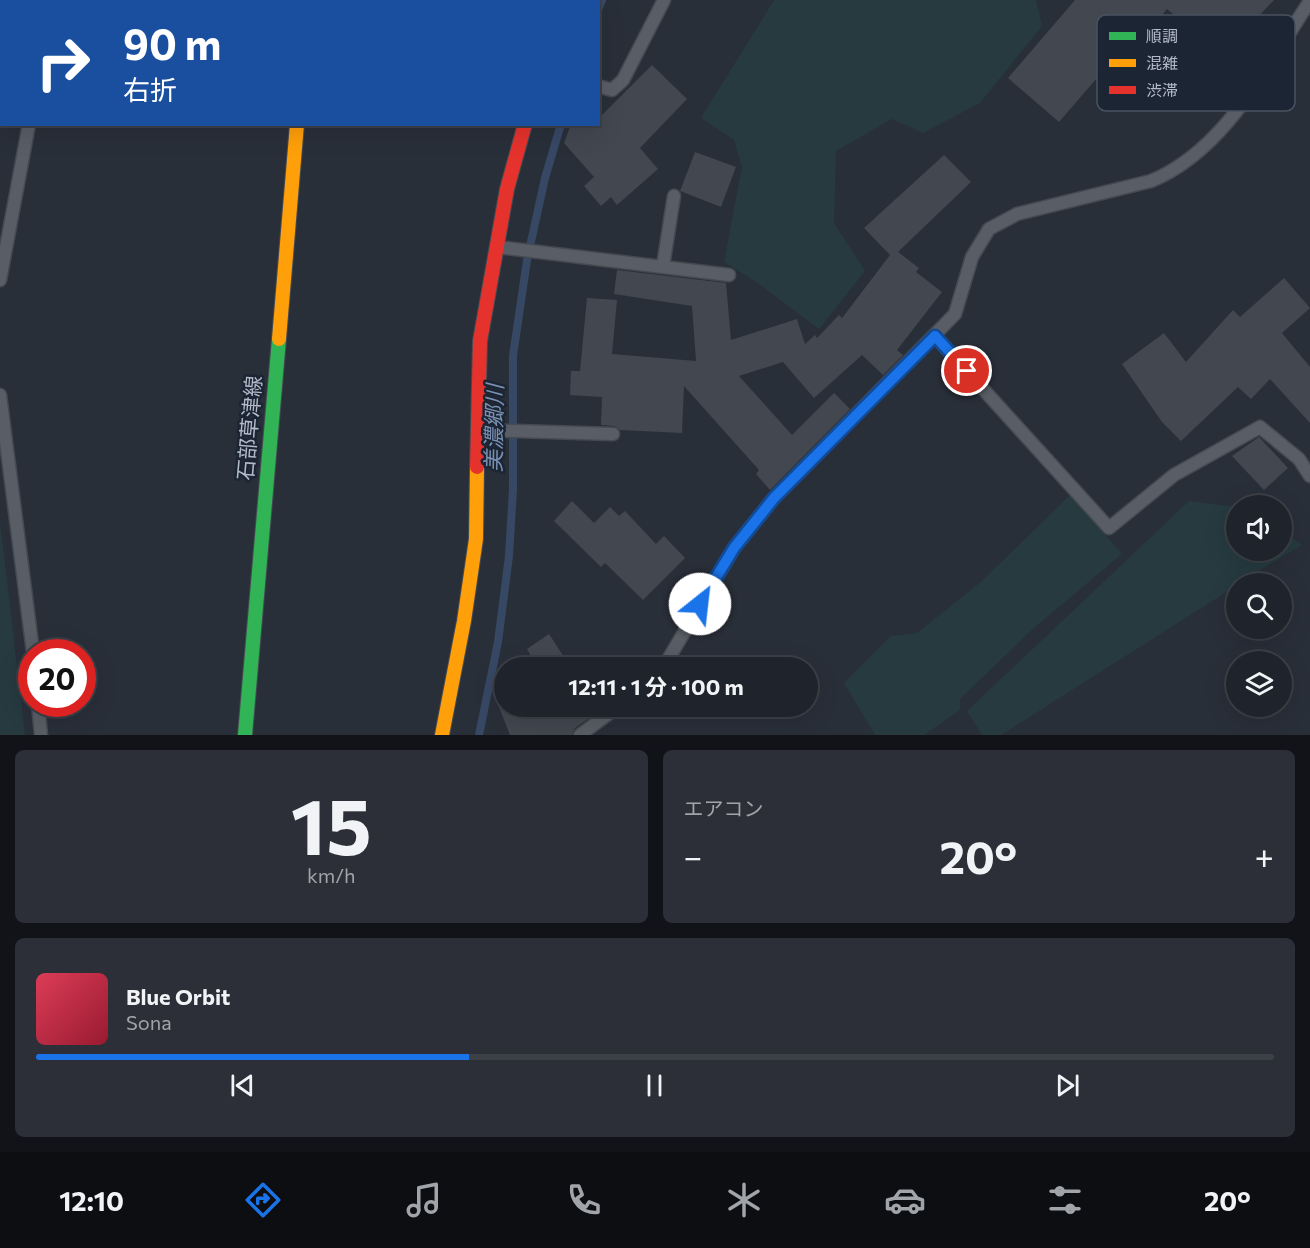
<!DOCTYPE html>
<html lang="ja">
<meta charset="utf-8">
<style>
:root{--surface:#1f232b;--page:#2c2f37;--text:#f1f3f6;--muted:#a1a4a9;--line:#3c4047;--accent:#1a73e8}
body{margin:0;font-family:Commissioner,"Noto Sans JP",sans-serif;background:var(--page);color:var(--text);height:100vh;display:flex;flex-direction:column;font-size:22px;white-space:nowrap}
*{box-sizing:border-box;margin:0}
p{font-size:20px;color:var(--muted)}
.icon{flex:none;width:33px;height:33px;fill:none;stroke:currentColor;stroke-width:2;stroke-linecap:round;stroke-linejoin:round}
.map{position:relative;height:735px;overflow:hidden}
.panel{display:flex;flex-direction:column;gap:15px;padding:15px;background:#111318;flex:1}
.panel>*{flex:none}
.hud{position:absolute;left:0px;top:0px;width:600px;height:126px;box-shadow:0 6px 24px #0002,0 0 0 2px var(--line);background:#1a4fa0;color:#fff;overflow:hidden}
.tools{position:absolute;left:1226px;top:495px;display:grid;gap:12px}
.tools a{display:grid;place-items:center;width:66px;height:66px;border-radius:50%;background:var(--surface);box-shadow:0 6px 24px #0002,0 0 0 2px var(--line);font-size:30px}
.speed{position:absolute;left:18px;top:639px;display:flex;gap:12px;font-size:30px;font-weight:700;text-align:center}
.speed>*{display:grid;place-content:center;width:78px;height:78px;border-radius:50%;background:var(--surface);box-shadow:0 6px 24px #0002,0 0 0 2px var(--line);line-height:1}
.speed .limit{border:9px solid #d22;background:#fff;color:#111}
.pin{position:absolute;display:grid;place-items:center;width:51px;height:51px;color:#fff;margin:-26px;border:3px solid #fff;border-radius:50%;box-shadow:0 2px 6px #0007}
.me{position:absolute;width:66px;margin:-33px;rotate:29deg;stroke-linejoin:round;filter:drop-shadow(0 0 4px #0008)}
.turn{display:flex;align-items:center;gap:21px;height:126px;padding:0 24px;font-size:27px}
.turn .icon{width:78px;height:78px;stroke-width:2.5}
.turn b{display:block;font-size:42px;line-height:51px}
.big{font-size:45px;font-weight:700;line-height:1.1}
.panel .widget{flex:1;display:flex;flex-direction:column;justify-content:center;gap:9px;min-width:0;padding:0 21px;border-radius:9px;background:var(--page)}
.panel .dial{align-items:center;gap:0}
.dial b{font-size:78px;line-height:1}
.song{display:flex;align-items:center;gap:18px}
.cover{width:72px;height:72px;border-radius:9px;background:linear-gradient(135deg,hsl(350 70% 55%),hsl(350 70% 35%))}
.played{height:6px;border-radius:3px;background:linear-gradient(90deg,var(--accent) 35%,var(--line) 35%)}
.keys{display:flex;justify-content:space-around;direction:ltr}
.heat{display:flex;justify-content:space-between;align-items:center;font-size:33px;direction:ltr}
.panel .tiles{flex:1;display:grid;gap:15px;grid-template-columns:1fr 1fr}
.widget:last-child{grid-column:span 2}
.trip{position:absolute;left:494px;top:657px;width:324px;height:60px;border-radius:30px;background:var(--surface);box-shadow:0 6px 24px #0002,0 0 0 2px var(--line);font-weight:700;line-height:60px;text-align:center}
.tab-bar{display:flex;height:96px;justify-content:space-around;align-items:center;background:#0c0e11;color:var(--muted)}
.tab-bar .icon{width:42px;height:42px}
.tab-bar .current{color:var(--accent)}
.tab-bar b{font-size:27px;color:var(--text)}
.map>svg:first-child{display:block}
.green{fill:#263a3f}
.lines{fill:none;stroke-linecap:round;stroke-linejoin:round}
.stream{stroke:#374865;stroke-width:8}
.building{fill:#424750}
.lane-casing{stroke:#454a51;stroke-width:15}
.street-casing{stroke:#454a51;stroke-width:26}
.fast-casing{stroke:#454a51;stroke-width:16}
.slow-casing{stroke:#454a51;stroke-width:16}
.jam-casing{stroke:#454a51;stroke-width:16}
.lane{stroke:#595e66;stroke-width:12}
.street{stroke:#595e66;stroke-width:22}
.fast{stroke:#30b455;stroke-width:14}
.slow{stroke:#ff9f0a;stroke-width:14}
.jam{stroke:#e5322d;stroke-width:14}
.route-casing{stroke:#114b97;stroke-width:15}
.route{stroke:#1a73e8;stroke-width:10}
.labels{text-anchor:middle;stroke-width:5;stroke-linejoin:round;paint-order:stroke}
.street-label{font-size:21px;fill:#b3bbc9;stroke:#1c2533}
.water-label{font-size:22px;font-style:italic;fill:#7a90b2;stroke:#1c2533}
.key{fill:#1c2533;stroke:#495260;stroke-width:1.5}
.key-label{font-size:16px;fill:#b3bbc9}
</style>
<div class="map">
<svg width="1310" height="735" viewBox="0 0 1310 735">
<rect width="100%" height="100%" fill="#292f39"/>
<path class="green" d="M 774,0 L 1036,0 L 1042,26 L 980,103 L 923,133 L 892,119 L 836,151 L 834,223 L 865,271 L 819,329 L 755,281 L 724,262 L 742,167 L 734,140 L 701,118 Z
M 1070,495 L 1122,554 L 1035,627 L 960,699 L 960,710 L 924,735 L 875,735 L 844,683 L 891,636 L 917,633 L 982,581 Z
M 1189,501 L 1236,507 L 1236,550 L 1281,550 L 1281,530 L 1302,545 L 1236,584 L 1236,586 L 1001,735 L 982,735 L 967,711 Z
M 0,521 L 25,735 L 0,735 Z"/>
<g class="lines">
<path class="stream" d="M 598,10 L 602,0
M 479,735 L 498,642 L 509,556 L 513,489 L 513,356 L 527,260 L 545,178 L 561,124"/>
</g>
<path class="building" d="M 1075,0 L 1274,0 L 1231,45 L 1212,27 L 1203,38 L 1167,9 L 1117,70 L 1109,64 L 1059,122 L 1008,78 Z
M 652,65 L 687,99 L 640,148 L 658,169 L 617,205 L 611,197 L 601,206 L 584,186 L 594,177 L 564,143 L 571,124 L 598,124 L 598,119 Z
M 695,152 L 736,167 L 721,207 L 680,191 Z
M 944,155 L 971,182 L 898,252 L 919,268 L 916,272 L 942,292 L 897,350 L 903,355 L 883,375 L 862,355 L 814,398 L 783,362 L 739,376 L 792,435 L 834,393 L 850,409 L 770,490 L 756,474 L 759,470 L 684,386 L 682,433 L 620,430 L 614,426 L 601,425 L 602,397 L 570,395 L 571,371 L 580,371 L 587,298 L 617,300 L 612,354 L 696,361 L 692,306 L 614,294 L 617,270 L 726,283 L 731,340 L 797,319 L 805,344 L 815,335 L 817,338 L 839,315 L 842,318 L 890,255 L 864,228 Z
M 1284,278 L 1310,308 L 1282,333 L 1310,367 L 1310,423 L 1270,379 L 1251,399 L 1238,387 L 1181,441 L 1162,422 L 1122,364 L 1164,333 L 1186,362 L 1233,310 L 1240,317 Z
M 1259,437 L 1288,468 L 1264,490 L 1232,456 Z
M 572,501 L 594,523 L 610,507 L 619,516 L 625,511 L 656,544 L 664,536 L 685,558 L 643,600 L 605,563 L 601,567 L 554,521 Z
M 549,634 L 571,668 L 530,668 L 529,665 L 534,661 L 527,649 Z
M 504,688 L 504,706 L 585,706 L 592,716 L 575,728 L 572,735 L 510,735 L 493,692 Z"/>
<g class="lines">
<defs>
<path id="lane" d="M 52,2 L 52,0
M 598,86 L 612,90 L 623,80 L 664,0
M 498,247 L 729,275
M 663,266 L 674,196
M 0,280 L 29,124
M 935,336 L 1109,528 L 1174,475 L 1260,427 L 1299,459 L 1310,476
M 0,395 L 33,652
M 480,430 L 613,434
M 663,668 L 734,548 L 774,498 L 955,314 L 972,257 L 989,229 L 1017,214 L 1151,181 C 1226,150 1267,65 1310,1
M 38,704 L 41,735
M 580,735 L 619,706"/>
<path id="street" d="M 565,2 L 566,0"/>
<path id="fast" d="M 307,0 L 307,2
M 245,735 L 279,339"/>
<path id="slow" d="M 279,339 L 297,124
M 442,735 L 464,621 L 476,539 L 477,467"/>
<path id="jam" d="M 477,467 L 480,341 L 507,189 L 525,124"/>
</defs>
<use href="#lane" class="lane-casing"/>
<use href="#street" class="street-casing"/>
<use href="#fast" class="fast-casing"/>
<use href="#slow" class="slow-casing"/>
<use href="#jam" class="jam-casing"/>
<use href="#lane" class="lane"/>
<use href="#street" class="street"/>
<use href="#fast" class="fast"/>
<use href="#slow" class="slow"/>
<use href="#jam" class="jam"/>
</g>
<g class="lines">
<defs>
<path id="route" d="M 700,604 L 734,548 L 774,498 L 935,336 L 967,371"/>
</defs>
<use href="#route" class="route-casing"/>
<use href="#route" class="route"/>
</g>
<g class="labels">
<g class="street-label">
<text transform="translate(250 428) rotate(-85)" y="7">石部草津線</text>
</g>
<g class="water-label">
<text transform="translate(494 428) rotate(-89)" y="8">美濃郷川</text>
</g>
</g>
<rect x="1097" y="15" width="198" height="96" rx="9" class="key"/>
<rect x="1109" y="32" width="27" height="8" fill="#30b455"/>
<rect x="1109" y="59" width="27" height="8" fill="#ff9f0a"/>
<rect x="1109" y="86" width="27" height="8" fill="#e5322d"/>
<g class="key-label">
<text x="1146" y="42">順調</text>
<text x="1146" y="69">混雑</text>
<text x="1146" y="96">渋滞</text>
</g>
</svg>
<div class="tools">
<a><svg class="icon" aria-label="sound" viewBox="0 0 24 24"><path d="M4 9h4l5-4v14l-5-4H4zM17 9q2 3 0 6"/></svg></a>
<a><svg class="icon" aria-label="search" viewBox="0 0 24 24"><circle cx="10" cy="10" r="6"/><path d="M15 15l6 6"/></svg></a>
<a><svg class="icon" aria-label="layers" viewBox="0 0 24 24"><path d="M12 4l9 5-9 5-9-5zM3 14l9 5 9-5"/></svg></a>
</div>
<div class="speed"><div class="limit">20</div></div>
<div class="pin" style="left:967px;top:371px;background:#d93025"><svg class="icon" aria-label="arrive" viewBox="0 0 24 24"><path d="M6 21V4h12l-3 4 3 4H6"/></svg></div>
<svg class="me" style="left:700px;top:604px" viewBox="-20 -20 40 40"><circle r="19" fill="#fff"/><path d="M0-13L10 11 0 6-10 11z" fill="#1a73e8"/></svg>
<div class="trip">12:11 · 1 分 · 100 m</div>
<div class="hud">
<div class="turn"><svg class="icon" aria-label="right" viewBox="0 0 24 24"><path d="M7 20v-9h11M14 6l5 5-5 5"/></svg><div><b>90 m</b>右折</div></div>
</div>
</div>
<section class="panel">
<div class="tiles">
<div class="widget dial"><b>15</b><p>km/h</p></div>
<div class="widget"><p>エアコン</p>
<div class="heat"><a>−</a><b class="big">20°</b><a>+</a></div>
</div>
<div class="widget">
<div class="song"><i class="cover"></i><div><b>Blue Orbit</b><p>Sona</p></div></div>
<div class="played"></div>
<div class="keys"><svg class="icon" aria-label="previous" viewBox="0 0 24 24"><path d="M18 5L8 12l10 7zM5 5v14"/></svg><svg class="icon" aria-label="pause" viewBox="0 0 24 24"><path d="M8 5v14M16 5v14"/></svg><svg class="icon" aria-label="next" viewBox="0 0 24 24"><path d="M6 5l10 7-10 7zM19 5v14"/></svg></div>
</div>
</div>
</section>
<nav class="tab-bar">
<b>12:10</b>
<svg class="icon current" aria-label="directions" viewBox="0 0 24 24"><path d="M12 3l9 9-9 9-9-9zM9 14v-3h6M13 9l2 2-2 2"/></svg>
<svg class="icon" aria-label="music" viewBox="0 0 24 24"><path d="M9 18V5l10-2v13"/><circle cx="6" cy="18" r="3"/><circle cx="16" cy="16" r="3"/></svg>
<svg class="icon" aria-label="phone" viewBox="0 0 24 24"><path d="M5 4h4l2 5-3 2q2 4 5 5l2-3 5 2v4C11 20 4 13 5 4z"/></svg>
<svg class="icon" aria-label="climate" viewBox="0 0 24 24"><path d="M12 3v18M4 7l16 10M4 17L20 7"/></svg>
<svg class="icon" aria-label="car" viewBox="0 0 24 24"><path d="M5 17H2v-5l4-1 3-4h7l3 4 3 1v5h-3M9 17h6M6 11h13"/><circle cx="7" cy="17" r="2"/><circle cx="17" cy="17" r="2"/></svg>
<svg class="icon" aria-label="filters" viewBox="0 0 24 24"><path d="M4 7h16M4 17h16"/><circle cx="9" cy="7" r="2"/><circle cx="15" cy="17" r="2"/></svg>
<b>20°</b>
</nav>
